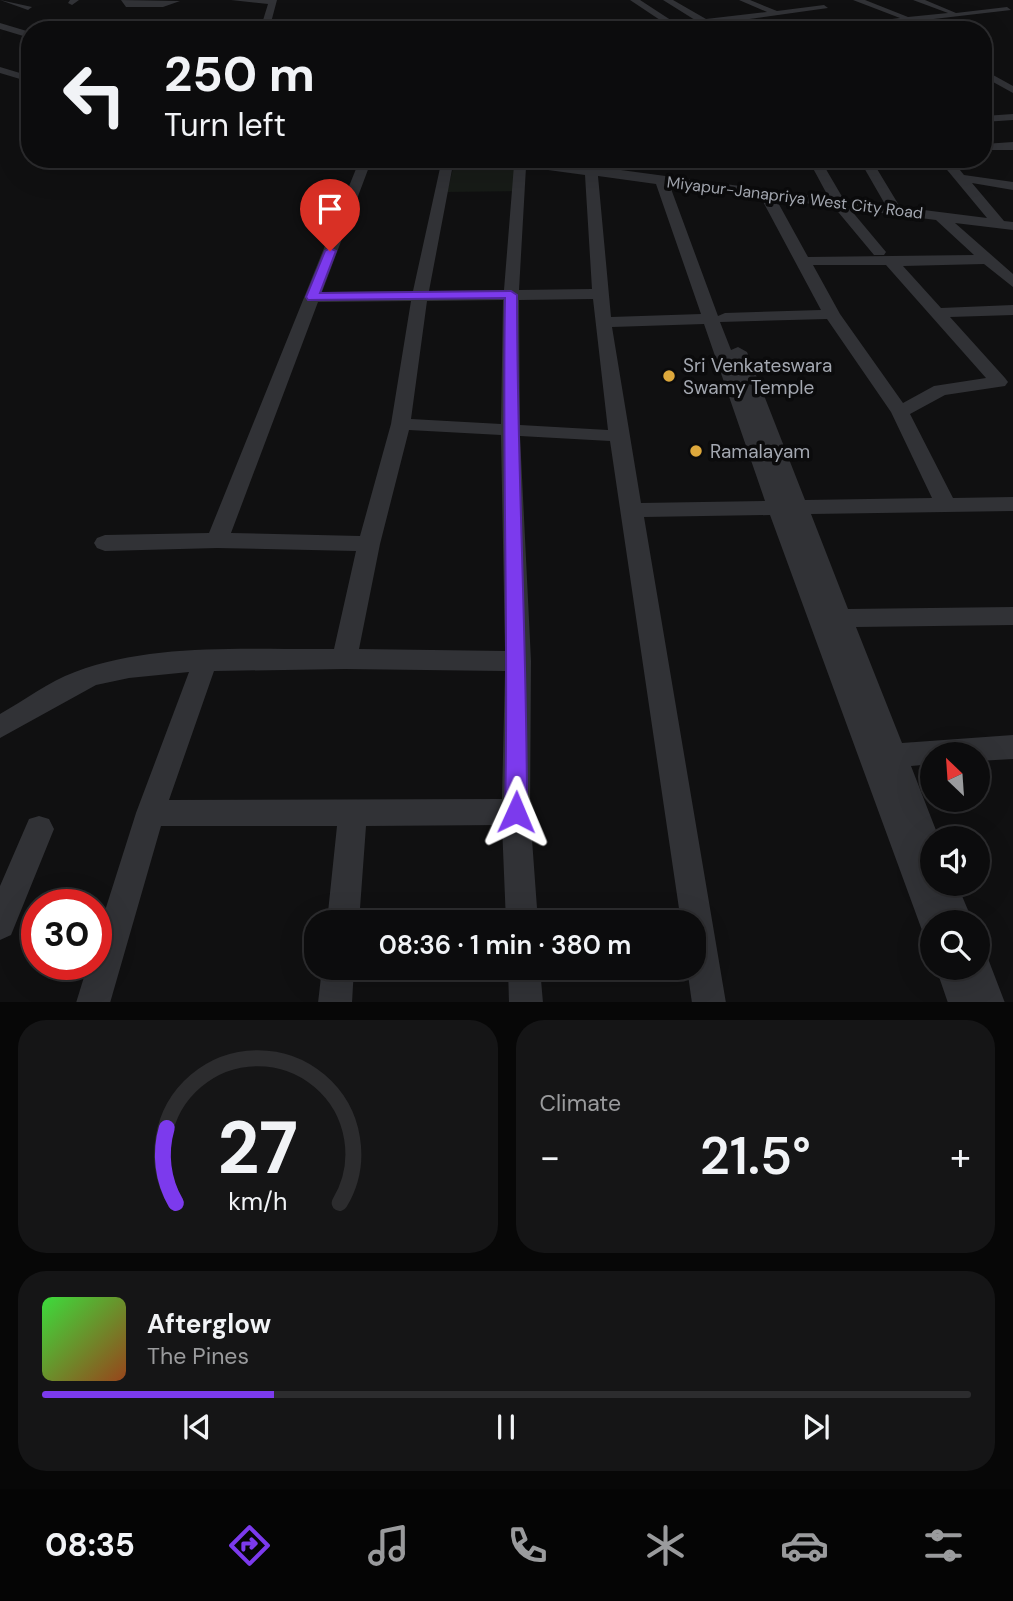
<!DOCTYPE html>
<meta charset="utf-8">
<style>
:root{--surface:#0c0c0d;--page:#151516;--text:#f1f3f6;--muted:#9a9b9d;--line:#2c2c2e;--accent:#7c3aed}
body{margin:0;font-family:"DM Sans",sans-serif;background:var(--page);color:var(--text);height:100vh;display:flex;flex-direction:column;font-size:26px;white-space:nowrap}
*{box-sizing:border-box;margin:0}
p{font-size:23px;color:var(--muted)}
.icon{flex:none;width:38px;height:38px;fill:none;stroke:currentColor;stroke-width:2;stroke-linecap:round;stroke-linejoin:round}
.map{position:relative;height:1002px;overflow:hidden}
.panel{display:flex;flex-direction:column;gap:18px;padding:18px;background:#070707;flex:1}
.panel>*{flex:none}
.banner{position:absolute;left:21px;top:21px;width:971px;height:147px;border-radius:28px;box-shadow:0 7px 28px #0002,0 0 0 2px var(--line);background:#0c0c0d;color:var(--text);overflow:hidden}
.needle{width:46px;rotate:335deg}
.controls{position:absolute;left:920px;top:742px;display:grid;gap:14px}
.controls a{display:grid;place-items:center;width:70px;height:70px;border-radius:50%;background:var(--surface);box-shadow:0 7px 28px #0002,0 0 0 2px var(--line);font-size:35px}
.speed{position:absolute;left:21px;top:889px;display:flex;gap:14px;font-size:35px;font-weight:700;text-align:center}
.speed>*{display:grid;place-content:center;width:91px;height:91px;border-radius:50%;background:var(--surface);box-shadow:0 7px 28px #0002,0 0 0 2px var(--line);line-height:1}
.speed .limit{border:10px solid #d22;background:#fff;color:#111}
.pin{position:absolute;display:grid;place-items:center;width:60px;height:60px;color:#fff;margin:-72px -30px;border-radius:50% 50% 50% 0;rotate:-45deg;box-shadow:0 0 7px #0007}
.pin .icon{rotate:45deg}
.me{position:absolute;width:77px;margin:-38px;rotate:1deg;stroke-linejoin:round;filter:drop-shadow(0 0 5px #0008)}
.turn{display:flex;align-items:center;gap:24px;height:147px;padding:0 28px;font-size:32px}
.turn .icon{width:91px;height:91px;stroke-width:2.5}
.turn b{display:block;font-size:49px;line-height:60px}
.big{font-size:52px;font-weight:600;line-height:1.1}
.panel .tile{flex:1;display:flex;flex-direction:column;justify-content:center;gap:10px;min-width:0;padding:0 24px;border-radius:28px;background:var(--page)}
.panel .dial{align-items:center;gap:0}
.dial svg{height:182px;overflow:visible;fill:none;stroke:var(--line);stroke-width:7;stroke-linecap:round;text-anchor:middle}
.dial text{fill:var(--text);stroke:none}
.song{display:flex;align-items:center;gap:21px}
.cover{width:84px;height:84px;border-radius:10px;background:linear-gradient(135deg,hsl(120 70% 55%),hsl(20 70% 35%))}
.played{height:7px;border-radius:4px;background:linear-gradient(90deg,var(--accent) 25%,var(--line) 25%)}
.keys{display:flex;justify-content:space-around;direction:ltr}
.heat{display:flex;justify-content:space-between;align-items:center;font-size:38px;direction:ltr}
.panel .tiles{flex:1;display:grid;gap:18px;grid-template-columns:1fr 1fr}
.tile:last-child{grid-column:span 2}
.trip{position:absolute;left:304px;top:910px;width:402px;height:70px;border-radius:28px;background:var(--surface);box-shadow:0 7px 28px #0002,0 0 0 2px var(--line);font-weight:600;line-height:70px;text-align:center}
.tab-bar{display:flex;height:112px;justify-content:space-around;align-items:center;background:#050505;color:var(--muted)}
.tab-bar .icon{width:49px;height:49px}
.tab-bar .current{color:var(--accent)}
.tab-bar b{font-size:32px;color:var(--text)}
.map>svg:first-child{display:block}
.green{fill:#171b17}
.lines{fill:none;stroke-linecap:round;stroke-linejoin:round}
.minor{fill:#313236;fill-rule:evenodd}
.route{fill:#7c3aed;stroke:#51269a;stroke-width:2}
.poi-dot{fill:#dda83c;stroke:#0b0b0c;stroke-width:2.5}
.labels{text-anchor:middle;stroke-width:7;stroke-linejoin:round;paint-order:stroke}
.far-street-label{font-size:16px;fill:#a3a7b0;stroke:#0b0b0c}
.poi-label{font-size:19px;fill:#a3a7b0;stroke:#0b0b0c;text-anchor:start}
</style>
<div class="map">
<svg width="1013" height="1003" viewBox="0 0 1013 1003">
<rect width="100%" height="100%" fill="#101011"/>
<path class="green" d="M 455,161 L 515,166 L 519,191 L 447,192 Z"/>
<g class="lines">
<path class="minor" d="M 0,0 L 32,7 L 28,10 Z
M 70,0 L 79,0 L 72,5 L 68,3 Z
M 121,0 L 180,1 L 163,7 L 126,7 Z
M 231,0 L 277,0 L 269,30 L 260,30 L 268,4 Z
M 630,0 L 640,0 L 686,30 L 675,30 Z
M 663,0 L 673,0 L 706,19 L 767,12 L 739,0 L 750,0 L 777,11 L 824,5 L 828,8 L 713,24 L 720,29 L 711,30 Z
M 853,0 L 865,0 L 908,17 L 948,13 L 913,0 L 925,0 L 956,13 L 1007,7 L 1011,10 L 839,30 L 806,30 L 900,18 Z
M 0,23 L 30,32 L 30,38 L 0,29 Z
M 66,24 L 69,29 L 50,30 L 51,28 Z
M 0,67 L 30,76 L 30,82 L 0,73 Z
M 984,70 L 1013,86 L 1013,93 L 984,77 Z
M 1013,114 L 1013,120 L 984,122 L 984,116 Z
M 1013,142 L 1013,150 L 984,150 L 984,144 Z
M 360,159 L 372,159 L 322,292 L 413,291 L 442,159 L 454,159 L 429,291 L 504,290 L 514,165 L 487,159 L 524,159 L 591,166 L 829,198 L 808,159 L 820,159 L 844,200 L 886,206 L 859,159 L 871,159 L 900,207 L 987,218 L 938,159 L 951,159 L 964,175 L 1013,182 L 1013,190 L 972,183 L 1004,221 L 1013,222 L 1013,230 L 955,223 L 1013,274 L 1013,287 L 984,264 L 903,266 L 941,308 L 1013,305 L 1013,315 L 950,317 L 1005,378 L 1008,382 L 1005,386 L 945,395 L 910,414 L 953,498 L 1013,497 L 1013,511 L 811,514 L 848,609 L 1013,607 L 1013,625 L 856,627 L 902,743 L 1013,735 L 1013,759 L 978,761 L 978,754 L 933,754 L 933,764 L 911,766 L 939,838 L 933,838 L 933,884 L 957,884 L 973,922 L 933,922 L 933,937 L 923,933 L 770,515 L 644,517 L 726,1003 L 692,1003 L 687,968 L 695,968 L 695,922 L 681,922 L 610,441 L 520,436 L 531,661 L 530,812 L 538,922 L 506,922 L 502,825 L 366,826 L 359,922 L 327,922 L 337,826 L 161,826 L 110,1003 L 76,1003 L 88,964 L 96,964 L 96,939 L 136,813 L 189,672 L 129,678 L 96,685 L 0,738 L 0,714 C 25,700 48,682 75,672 C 154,642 250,650 334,649 L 356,551 L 217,548 L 105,551 L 97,548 L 94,543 L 97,538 L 105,535 L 209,533 ZM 526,167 L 585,175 L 592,289 L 519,290 ZM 598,176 L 656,184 L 701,314 L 611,317 ZM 670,186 L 761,198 L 821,310 L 725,313 L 718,316 ZM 776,199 L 834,207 L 874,255 L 884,255 L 886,252 L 850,209 L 936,220 L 974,255 L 808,257 ZM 813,265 L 886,265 L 986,378 L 934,386 L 903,403 L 840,314 ZM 593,299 L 608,430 L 520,425 L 519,300 ZM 503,300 L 501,424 L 411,419 L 427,301 ZM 411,301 L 391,424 L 360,536 L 231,533 L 318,302 ZM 827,319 L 891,412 L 932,498 L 805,500 L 747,352 L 738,347 L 731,350 L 720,322 ZM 704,324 L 765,501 L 641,503 L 612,327 ZM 409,430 L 501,435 L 505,651 L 359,649 L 380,544 ZM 345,669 L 505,671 L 502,799 L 169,800 L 214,671 Z
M 39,816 L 49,819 L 54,829 L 11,935 L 0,940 L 0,886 L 29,819 Z
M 978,953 L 987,956 L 1005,1003 L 948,1003 L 936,968 L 978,968 Z
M 322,968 L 354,968 L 352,1003 L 318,1003 Z
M 508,968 L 540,968 L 543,1003 L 509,1003 Z"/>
</g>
<path class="route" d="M 330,248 L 336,251 L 320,293 L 511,291 L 517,295 C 517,467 527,639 527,812 L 524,819 L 516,822 L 508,819 L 505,812 C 509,641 502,470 505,298 L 308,300 L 306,297 L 325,251 Z"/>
<g class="poi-dot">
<circle cx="669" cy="376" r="7"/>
<circle cx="696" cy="451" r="7"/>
</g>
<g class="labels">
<g class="far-street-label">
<text transform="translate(795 197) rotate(7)" y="6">Miyapur-Janapriya West City Road</text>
</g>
<g class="poi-label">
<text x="683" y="372">Sri Venkateswara<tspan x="683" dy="22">Swamy Temple</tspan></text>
<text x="710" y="458">Ramalayam</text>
</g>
</g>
</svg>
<div class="controls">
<a><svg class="needle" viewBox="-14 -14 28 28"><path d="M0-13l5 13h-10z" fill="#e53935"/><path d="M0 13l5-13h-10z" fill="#9a9b9d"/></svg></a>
<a><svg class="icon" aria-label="sound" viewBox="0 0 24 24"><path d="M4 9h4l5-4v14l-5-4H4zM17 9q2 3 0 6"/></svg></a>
<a><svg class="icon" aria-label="search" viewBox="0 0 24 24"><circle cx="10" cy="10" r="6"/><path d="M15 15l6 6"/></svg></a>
</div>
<div class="speed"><div class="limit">30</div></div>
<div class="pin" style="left:330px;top:251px;background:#d93025"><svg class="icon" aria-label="arrive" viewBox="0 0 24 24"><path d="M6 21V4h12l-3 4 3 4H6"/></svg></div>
<svg class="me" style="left:516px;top:812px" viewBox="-20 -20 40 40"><path d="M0-17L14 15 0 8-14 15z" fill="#7c3aed" stroke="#fff" stroke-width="4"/></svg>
<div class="trip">08:36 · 1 min · 380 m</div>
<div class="banner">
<div class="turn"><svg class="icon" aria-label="left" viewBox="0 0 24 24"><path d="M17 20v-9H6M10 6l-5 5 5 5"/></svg><div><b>250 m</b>Turn left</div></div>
</div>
</div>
<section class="panel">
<div class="tiles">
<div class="tile dial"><svg viewBox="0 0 100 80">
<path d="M14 69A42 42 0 1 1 86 69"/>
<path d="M14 69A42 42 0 0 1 10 36" stroke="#7c3aed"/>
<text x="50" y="56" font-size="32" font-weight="700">27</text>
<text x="50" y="72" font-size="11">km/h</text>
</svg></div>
<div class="tile"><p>Climate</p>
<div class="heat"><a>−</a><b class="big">21.5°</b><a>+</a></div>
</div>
<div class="tile">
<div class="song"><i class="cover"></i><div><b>Afterglow</b><p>The Pines</p></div></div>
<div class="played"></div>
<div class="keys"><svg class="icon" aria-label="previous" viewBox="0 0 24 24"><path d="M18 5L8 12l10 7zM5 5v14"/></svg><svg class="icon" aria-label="pause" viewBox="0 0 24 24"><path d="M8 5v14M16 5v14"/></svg><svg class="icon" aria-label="next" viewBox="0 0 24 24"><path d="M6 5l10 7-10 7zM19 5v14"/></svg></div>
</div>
</div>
</section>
<nav class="tab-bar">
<b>08:35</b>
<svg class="icon current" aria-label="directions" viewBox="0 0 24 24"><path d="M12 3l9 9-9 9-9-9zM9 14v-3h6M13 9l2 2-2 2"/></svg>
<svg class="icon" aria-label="music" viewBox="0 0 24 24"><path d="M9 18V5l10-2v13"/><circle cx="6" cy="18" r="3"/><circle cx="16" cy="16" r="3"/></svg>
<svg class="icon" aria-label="phone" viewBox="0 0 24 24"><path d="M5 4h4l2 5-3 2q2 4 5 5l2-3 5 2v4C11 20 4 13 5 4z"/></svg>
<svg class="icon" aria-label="climate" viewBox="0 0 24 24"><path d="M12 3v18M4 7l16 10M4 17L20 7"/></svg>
<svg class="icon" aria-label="car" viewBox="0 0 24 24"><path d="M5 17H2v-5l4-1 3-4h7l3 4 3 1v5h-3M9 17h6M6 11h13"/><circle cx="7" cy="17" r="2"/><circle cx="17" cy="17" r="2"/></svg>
<svg class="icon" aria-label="filters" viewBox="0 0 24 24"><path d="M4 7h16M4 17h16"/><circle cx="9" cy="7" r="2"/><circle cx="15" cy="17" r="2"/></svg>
</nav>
